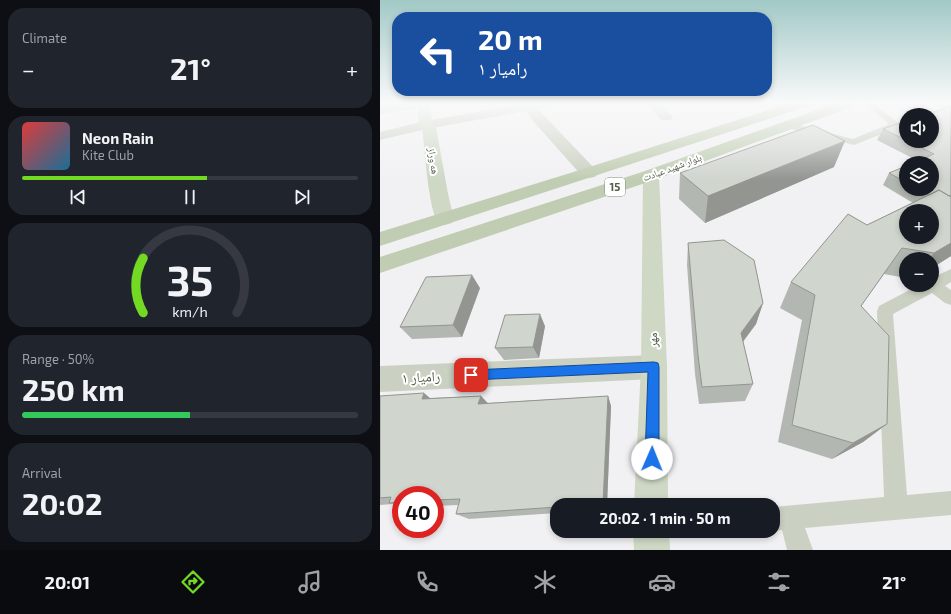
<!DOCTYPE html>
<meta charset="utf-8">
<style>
:root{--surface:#171b24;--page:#20242c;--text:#f1f3f6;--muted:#9ea1a6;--line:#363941;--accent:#73da23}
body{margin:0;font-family:"Exo 2","Noto Naskh Arabic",sans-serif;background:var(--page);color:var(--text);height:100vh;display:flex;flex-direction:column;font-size:15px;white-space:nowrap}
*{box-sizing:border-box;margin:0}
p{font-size:13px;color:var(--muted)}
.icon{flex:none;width:22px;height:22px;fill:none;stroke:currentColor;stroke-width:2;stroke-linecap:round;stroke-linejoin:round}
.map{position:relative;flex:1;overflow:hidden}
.side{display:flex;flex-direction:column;gap:8px;padding:8px;background:#0d0f14;width:380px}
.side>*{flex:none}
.banner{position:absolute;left:12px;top:12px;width:380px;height:84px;border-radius:16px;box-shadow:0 2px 6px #0003;background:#1a4fa0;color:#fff;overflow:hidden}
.tools{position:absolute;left:519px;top:108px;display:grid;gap:8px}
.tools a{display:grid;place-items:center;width:40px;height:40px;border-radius:50%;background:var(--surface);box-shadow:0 2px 6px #0003;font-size:20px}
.speed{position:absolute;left:12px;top:486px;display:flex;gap:8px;font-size:20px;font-weight:700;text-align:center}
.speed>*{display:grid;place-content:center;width:52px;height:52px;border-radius:50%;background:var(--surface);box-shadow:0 2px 6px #0003;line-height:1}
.speed .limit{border:6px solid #d22;background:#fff;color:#111}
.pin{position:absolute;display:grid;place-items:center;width:34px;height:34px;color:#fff;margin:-17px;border-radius:8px;box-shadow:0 2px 6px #0006}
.me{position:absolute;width:44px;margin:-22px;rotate:1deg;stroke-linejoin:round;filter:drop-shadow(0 0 3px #0008)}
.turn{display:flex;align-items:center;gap:14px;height:84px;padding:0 20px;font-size:18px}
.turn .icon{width:52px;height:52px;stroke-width:2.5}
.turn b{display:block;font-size:28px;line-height:34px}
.big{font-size:30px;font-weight:700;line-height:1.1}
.side .widget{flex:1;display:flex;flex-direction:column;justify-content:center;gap:6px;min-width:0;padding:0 14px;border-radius:16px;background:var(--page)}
.side .dial{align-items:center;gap:0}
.dial svg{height:104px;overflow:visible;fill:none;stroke:var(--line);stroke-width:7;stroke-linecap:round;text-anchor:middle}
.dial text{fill:var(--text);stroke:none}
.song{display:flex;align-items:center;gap:12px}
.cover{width:48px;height:48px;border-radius:6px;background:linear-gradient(135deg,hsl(0 70% 55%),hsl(200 70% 35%))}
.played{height:4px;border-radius:2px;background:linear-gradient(90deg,var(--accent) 55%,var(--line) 55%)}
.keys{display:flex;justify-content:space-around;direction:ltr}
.heat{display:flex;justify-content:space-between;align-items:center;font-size:22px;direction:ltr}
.charge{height:6px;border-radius:3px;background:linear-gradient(90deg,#34c759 50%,var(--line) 0)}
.trip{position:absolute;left:170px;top:498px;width:230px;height:40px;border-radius:16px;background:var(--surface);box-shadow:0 2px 6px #0003;font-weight:700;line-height:40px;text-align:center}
.dock{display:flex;height:64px;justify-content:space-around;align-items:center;background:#090b0e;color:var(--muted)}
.dock .icon{width:28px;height:28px}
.dock .selected{color:var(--accent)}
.dock b{font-size:18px;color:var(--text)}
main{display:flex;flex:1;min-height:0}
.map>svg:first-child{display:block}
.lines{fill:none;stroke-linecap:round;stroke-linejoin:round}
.lane{fill:#cbd1c2;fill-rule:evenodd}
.street{fill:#cbd1c2;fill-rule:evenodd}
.secondary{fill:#ced8c5;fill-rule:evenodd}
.primary{fill:#c0cdb2;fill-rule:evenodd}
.wall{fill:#b3b7b1}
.shaded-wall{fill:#929590}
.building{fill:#d0d5ce;stroke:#929590;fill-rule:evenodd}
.route{fill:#1a73e8;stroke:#114b97}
.labels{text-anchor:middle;stroke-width:4;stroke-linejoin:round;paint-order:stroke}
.far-street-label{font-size:10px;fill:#545d49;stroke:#fff}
.shield{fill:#fff;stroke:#878e80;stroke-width:1}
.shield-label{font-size:11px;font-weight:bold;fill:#545d49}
.street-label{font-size:12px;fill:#545d49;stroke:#fff}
.near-street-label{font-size:14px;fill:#545d49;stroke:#fff}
</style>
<main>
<section class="side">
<div class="widget"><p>Climate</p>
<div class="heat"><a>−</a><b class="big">21°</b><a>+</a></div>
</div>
<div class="widget">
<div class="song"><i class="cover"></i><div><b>Neon Rain</b><p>Kite Club</p></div></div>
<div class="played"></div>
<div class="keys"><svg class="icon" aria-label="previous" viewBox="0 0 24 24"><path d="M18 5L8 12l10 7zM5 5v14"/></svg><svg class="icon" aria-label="pause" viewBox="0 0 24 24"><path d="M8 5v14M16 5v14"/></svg><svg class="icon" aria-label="next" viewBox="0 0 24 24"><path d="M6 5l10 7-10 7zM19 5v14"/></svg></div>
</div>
<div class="widget dial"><svg viewBox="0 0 100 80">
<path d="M14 69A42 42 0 1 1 86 69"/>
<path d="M14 69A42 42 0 0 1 14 27" stroke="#73da23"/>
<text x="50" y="56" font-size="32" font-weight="700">35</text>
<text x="50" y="72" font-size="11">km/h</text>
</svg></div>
<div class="widget"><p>Range · 50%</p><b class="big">250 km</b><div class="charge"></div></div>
<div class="widget"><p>Arrival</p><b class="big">20:02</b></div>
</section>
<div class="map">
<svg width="571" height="550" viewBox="0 0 571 550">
<rect width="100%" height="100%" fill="#f1f1f3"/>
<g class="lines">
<path class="lane" d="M 484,103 L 493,103 L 521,125 L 519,127 L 474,145 L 404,127 L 402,125 L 407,122 L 473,139 L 509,124 Z
M 571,269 L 571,282 L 565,286 L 571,290 L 571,305 L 565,303 L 552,293 L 513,314 L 527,495 L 571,491 L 571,515 L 425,528 L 433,550 L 407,550 L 402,530 L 393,531 L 393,507 L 504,497 L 497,311 L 499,306 L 539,285 L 552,285 L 552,278 Z"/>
<path class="street" d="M 21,103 L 51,103 L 50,106 L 45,107 L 0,114 L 0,106 Z
M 148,103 L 175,103 L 174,106 L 158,109 L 215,169 L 217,173 L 215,177 L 209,178 L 203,177 L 153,121 L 146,111 L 46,129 L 0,140 L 0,132 L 46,121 Z
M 267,103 L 280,103 L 293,117 L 291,120 L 281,120 Z
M 554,103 L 571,103 L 571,112 L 555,106 Z
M 274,355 L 284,358 L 287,367 L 284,376 L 274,379 L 0,392 L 0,366 Z"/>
<path class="secondary" d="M 37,103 L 49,103 L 53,123 L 56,127 L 68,194 L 74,219 L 72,223 L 65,225 L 58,223 C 48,207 45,150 42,129 L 39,125 Z
M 271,170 L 277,171 L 279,175 L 287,367 L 288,505 L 254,505 L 261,367 L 263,175 L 265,171 Z
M 253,531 L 289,531 L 290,550 L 254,550 Z"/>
<path class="primary" d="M 411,103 L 429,103 L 428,106 L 0,246 L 0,232 L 203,169 Z
M 457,103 L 475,103 L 474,106 L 277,179 L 0,273 L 0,257 L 265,171 Z"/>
</g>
<path class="wall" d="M 571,106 L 571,256 L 552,268 L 552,259 L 526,259 L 526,278 L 504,274 L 481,306 L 507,424 L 483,442 L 452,459 L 398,442 L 422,320 L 400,308 L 411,282 L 487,225 L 533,203 L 503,185 L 509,173 L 526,166 L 526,189 L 552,189 L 538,161 L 497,140 L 503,129 L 526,121 L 526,141 L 552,141 Z
M 454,167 L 325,223 L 299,199 L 300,173 Z
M 308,243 L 383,303 L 376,324 L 363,342 L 373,384 L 365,401 L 319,404 L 315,374 L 307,265 Z
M 100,288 L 82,337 L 32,339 L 20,327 Z
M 165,326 L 159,358 L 124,360 L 115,348 Z
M 0,396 L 50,398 L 101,396 L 108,403 L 228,396 L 231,406 L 227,505 L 177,505 L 177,513 L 89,519 L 76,514 L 79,505 L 55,506 L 55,495 L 21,495 L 21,506 L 13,504 L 0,505 Z"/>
<path class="shaded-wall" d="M 465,141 L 454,167 L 325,223 L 328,196 Z
M 571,243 L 571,256 L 552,268 L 552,259 L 549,259 L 554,253 Z
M 92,275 L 100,288 L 82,337 L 73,325 Z
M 383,303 L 376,324 L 355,352 L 361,333 Z
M 160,314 L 165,326 L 159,358 L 153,347 Z
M 44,393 L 56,403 L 42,399 Z
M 101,396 L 110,406 L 98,404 Z
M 228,396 L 231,406 L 227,505 L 223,505 L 223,504 Z
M 507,424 L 483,442 L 452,459 L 473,443 Z"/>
<path class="building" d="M 571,106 L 571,195 L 569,196 L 559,190 L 549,195 L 538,189 L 552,189 L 552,163 L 533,163 L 554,154 L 528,141 L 552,141 L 552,115 L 545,115 Z
M 526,121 L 526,140 L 503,129 Z
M 433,125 L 465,141 L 328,196 L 300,173 Z
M 526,166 L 526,182 L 509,173 Z
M 559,190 L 571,197 L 571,243 L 554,253 L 522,248 L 481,306 L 509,336 L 507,424 L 473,443 L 412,425 L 435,295 L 411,282 L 468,214 L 487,225 ZM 526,211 L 552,211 L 552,237 L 526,237 Z
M 344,240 L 374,260 L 383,303 L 361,333 L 373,384 L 322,387 L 318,355 L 308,243 Z
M 92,275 L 73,325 L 20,327 L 46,277 Z
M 160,314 L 153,347 L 115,348 L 125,315 Z
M 44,393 L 42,399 L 101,396 L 98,404 L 228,396 L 223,504 L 212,505 L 177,505 L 177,507 L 76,514 L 80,499 L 55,500 L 55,495 L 21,495 L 21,502 L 9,503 L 11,497 L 0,498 L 0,396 Z"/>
<linearGradient id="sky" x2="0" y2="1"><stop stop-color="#a1c9c6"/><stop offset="0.57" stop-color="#f9f9fa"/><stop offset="1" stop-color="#f9f9fa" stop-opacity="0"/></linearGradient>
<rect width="571" height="180" fill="url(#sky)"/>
<path class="route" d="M 274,362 L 278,363 L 279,367 L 279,459 L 277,464 L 272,465 L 267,464 L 265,459 L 268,372 L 91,380 L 87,379 L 86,375 L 87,371 L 91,370 Z"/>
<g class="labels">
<g class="far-street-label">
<text transform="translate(54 161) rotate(82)" y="4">هه وراز</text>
<text transform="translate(292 167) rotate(-20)" y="4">بلوار شهید عبادت</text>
</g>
<rect class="shield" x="225" y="178" width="20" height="18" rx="3"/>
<g class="shield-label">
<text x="235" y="191">15</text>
</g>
<g class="street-label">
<text transform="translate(273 340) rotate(-91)" y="4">مهر</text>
</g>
<g class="near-street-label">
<text transform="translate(41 377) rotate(-3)" y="5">رامیار ۱</text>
</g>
</g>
</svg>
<div class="tools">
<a><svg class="icon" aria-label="sound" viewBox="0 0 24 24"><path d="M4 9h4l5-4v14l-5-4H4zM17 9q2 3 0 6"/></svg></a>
<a><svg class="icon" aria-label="layers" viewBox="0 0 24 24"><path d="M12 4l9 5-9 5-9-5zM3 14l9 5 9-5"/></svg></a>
<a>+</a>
<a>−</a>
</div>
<div class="speed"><div class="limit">40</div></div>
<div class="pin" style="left:91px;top:375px;background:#d93025"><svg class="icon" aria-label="arrive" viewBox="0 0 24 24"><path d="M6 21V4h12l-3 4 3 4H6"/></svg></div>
<svg class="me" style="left:272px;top:459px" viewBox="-20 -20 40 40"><circle r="19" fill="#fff"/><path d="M0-13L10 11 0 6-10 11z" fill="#1a73e8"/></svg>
<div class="trip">20:02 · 1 min · 50 m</div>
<div class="banner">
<div class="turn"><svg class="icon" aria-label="left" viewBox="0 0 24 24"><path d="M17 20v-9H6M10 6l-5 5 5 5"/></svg><div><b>20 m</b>رامیار ۱</div></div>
</div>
</div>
</main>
<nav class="dock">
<b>20:01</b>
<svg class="icon selected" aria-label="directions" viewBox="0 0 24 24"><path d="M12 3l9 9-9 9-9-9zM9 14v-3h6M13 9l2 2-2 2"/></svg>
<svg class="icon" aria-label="music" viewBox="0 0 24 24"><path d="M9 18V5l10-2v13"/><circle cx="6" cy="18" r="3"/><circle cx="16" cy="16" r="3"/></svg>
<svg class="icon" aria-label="phone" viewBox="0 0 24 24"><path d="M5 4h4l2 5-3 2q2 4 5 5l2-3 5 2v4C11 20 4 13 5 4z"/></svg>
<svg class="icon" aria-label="climate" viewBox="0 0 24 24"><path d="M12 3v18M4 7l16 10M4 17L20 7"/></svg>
<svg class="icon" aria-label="car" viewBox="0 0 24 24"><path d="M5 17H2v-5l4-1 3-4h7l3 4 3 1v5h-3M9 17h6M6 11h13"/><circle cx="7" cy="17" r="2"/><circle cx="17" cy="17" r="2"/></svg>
<svg class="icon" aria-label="filters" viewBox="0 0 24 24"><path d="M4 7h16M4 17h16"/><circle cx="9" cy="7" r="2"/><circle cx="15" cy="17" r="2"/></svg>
<b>21°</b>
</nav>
